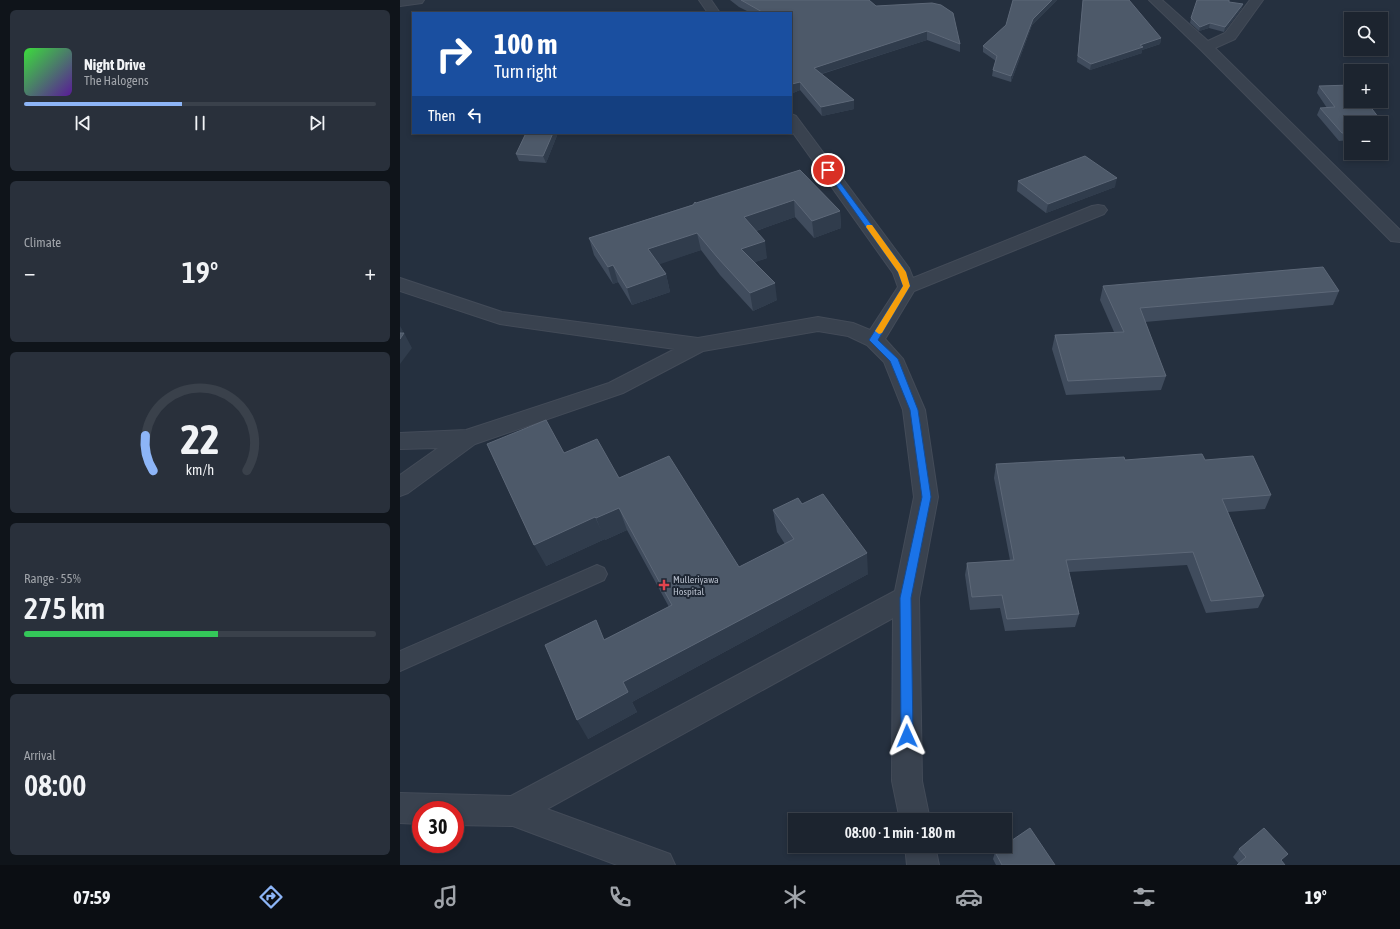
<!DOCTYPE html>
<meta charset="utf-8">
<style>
:root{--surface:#1c242f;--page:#29303b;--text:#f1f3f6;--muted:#a0a4aa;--line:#3a414b;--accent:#8db5f7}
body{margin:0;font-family:"Asap Condensed",sans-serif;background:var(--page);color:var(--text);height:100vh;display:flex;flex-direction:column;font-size:15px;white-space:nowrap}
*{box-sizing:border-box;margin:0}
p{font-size:13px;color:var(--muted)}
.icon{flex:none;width:22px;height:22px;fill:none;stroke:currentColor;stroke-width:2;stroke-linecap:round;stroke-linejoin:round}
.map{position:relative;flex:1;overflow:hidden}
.sheet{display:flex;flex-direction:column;gap:10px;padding:10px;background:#0f141a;width:400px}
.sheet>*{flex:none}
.guide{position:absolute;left:12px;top:12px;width:380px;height:122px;border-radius:0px;box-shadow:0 2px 6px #0003,0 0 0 1px var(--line);background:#1a4fa0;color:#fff;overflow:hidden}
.tools{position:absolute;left:944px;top:12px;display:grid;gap:8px}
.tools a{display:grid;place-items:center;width:44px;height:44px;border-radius:0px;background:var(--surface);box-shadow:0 2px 6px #0003,0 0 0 1px var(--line);font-size:20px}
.speed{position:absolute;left:12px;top:801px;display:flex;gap:8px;font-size:20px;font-weight:700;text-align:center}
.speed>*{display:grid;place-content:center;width:52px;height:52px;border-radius:50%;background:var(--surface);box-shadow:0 2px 6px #0003,0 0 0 1px var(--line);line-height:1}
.speed .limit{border:6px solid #d22;background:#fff;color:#111}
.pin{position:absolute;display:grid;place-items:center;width:34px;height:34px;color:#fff;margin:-17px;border:2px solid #fff;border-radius:50%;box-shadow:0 1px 4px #0007}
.me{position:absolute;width:44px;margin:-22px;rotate:359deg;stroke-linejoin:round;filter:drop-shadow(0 0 3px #0008)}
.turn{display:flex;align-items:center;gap:14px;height:84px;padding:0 16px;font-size:18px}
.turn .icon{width:52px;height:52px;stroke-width:2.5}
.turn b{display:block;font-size:28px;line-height:34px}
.then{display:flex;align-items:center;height:38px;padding:0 16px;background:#0003;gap:8px;font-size:15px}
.big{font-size:30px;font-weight:600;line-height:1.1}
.sheet .widget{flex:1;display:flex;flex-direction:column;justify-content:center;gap:6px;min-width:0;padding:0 14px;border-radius:6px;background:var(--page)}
.sheet .dial{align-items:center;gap:0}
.dial svg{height:104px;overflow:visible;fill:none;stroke:var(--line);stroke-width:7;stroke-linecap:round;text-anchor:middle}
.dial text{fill:var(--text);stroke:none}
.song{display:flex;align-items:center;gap:12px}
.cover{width:48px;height:48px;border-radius:6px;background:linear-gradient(135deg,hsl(120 70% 55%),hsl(270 70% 35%))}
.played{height:4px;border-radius:2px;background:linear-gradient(90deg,var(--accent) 45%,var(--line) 45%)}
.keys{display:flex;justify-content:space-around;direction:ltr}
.heat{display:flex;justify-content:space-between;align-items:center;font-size:22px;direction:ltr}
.charge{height:6px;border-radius:3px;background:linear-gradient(90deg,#34c759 55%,var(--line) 0)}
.trip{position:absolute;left:388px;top:813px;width:224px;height:40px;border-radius:0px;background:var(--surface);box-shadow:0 2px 6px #0003,0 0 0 1px var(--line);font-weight:600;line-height:40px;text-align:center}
.menu{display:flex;height:64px;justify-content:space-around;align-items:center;background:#0b0e13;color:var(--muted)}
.menu .icon{width:28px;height:28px}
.menu .selected{color:var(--accent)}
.menu b{font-size:18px;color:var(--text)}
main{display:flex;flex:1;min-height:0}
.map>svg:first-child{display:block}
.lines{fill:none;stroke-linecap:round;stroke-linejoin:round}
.service-casing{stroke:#434b58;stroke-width:2}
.minor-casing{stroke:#434b58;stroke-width:2}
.service{fill:#39424f;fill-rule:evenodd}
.minor{fill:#39424f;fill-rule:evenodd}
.wall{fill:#404c5d}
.shaded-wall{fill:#303c4c}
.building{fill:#4d5969;stroke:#5d6878}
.route{fill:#1a73e8;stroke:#114b97}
.slow{fill:#f59e0b}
.health-dot{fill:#e0444e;stroke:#1e2734;stroke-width:1.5}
.labels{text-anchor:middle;stroke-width:4;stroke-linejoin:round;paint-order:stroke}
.poi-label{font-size:10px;fill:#b6bdca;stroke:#1e2734;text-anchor:start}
</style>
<main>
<section class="sheet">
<div class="widget">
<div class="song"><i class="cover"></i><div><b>Night Drive</b><p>The Halogens</p></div></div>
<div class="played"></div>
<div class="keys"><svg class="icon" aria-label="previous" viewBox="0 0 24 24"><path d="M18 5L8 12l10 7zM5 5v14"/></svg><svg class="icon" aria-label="pause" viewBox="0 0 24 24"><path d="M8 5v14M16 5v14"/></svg><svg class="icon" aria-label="next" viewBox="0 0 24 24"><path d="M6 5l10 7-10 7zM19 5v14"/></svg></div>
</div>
<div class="widget"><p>Climate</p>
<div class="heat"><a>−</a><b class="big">19°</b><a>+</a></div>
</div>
<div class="widget dial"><svg viewBox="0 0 100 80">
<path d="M14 69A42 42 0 1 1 86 69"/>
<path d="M14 69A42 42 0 0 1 8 42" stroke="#8db5f7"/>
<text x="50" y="56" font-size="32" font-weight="700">22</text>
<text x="50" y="72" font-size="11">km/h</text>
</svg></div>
<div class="widget"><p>Range · 55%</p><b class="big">275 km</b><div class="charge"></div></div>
<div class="widget"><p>Arrival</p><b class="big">08:00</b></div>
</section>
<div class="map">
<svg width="1000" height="865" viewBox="0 0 1000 865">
<rect width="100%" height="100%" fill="#25303f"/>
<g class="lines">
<defs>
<path id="service" d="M 197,565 L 204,568 L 207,574 L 204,580 L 0,671 L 0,651 Z"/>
<path id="minor" d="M 0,0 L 24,0 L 22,3 L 0,6 Z
M 299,0 L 311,0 L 320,13 L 308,13 Z
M 749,0 L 762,0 L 808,41 L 825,33 L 850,0 L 863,0 L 835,39 L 815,48 L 1000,230 L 1000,242 L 991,241 L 801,50 Z
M 391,114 L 396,116 L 509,268 L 513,278 L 692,206 L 698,205 L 704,206 L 707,210 L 704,214 L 514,291 L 485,339 L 503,359 L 525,410 L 538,497 L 519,598 L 522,781 L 530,820 L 500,820 L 492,781 L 493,618 L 147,809 L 270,854 L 275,865 L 217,865 L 113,826 L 55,825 L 55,810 L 21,810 L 21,824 L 0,823 L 0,793 L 111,796 L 495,591 L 514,497 L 503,410 L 484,362 L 467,345 L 448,336 L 418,331 L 303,351 L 223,393 L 75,444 L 8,493 L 0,496 L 0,475 L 38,448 L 0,449 L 0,433 L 66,430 L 209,383 L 275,349 L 100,324 L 0,291 L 0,278 L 102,312 L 298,338 L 418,317 L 453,323 L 470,330 L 498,287 L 493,273 L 391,130 Z
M 505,846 L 535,846 L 539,865 L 507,865 Z"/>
</defs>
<use href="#service" class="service-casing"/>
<use href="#minor" class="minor-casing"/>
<use href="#service" class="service"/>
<use href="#minor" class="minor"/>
</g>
<path class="wall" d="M 330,0 L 469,0 L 476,6 L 560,44 L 560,52 L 527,40 L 422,74 L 454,100 L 454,109 L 422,116 L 400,90 L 393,93 L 391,91 L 391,13 L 351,13 L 339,7 Z
M 613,0 L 657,0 L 632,25 L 611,82 L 592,76 L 593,70 L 596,61 L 583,52 L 583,46 L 606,25 Z
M 683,0 L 761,38 L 760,44 L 742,50 L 742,53 L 690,70 L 677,62 Z
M 829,2 L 842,8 L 824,32 L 809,28 L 799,31 L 790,23 L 791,18 Z
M 919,86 L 982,122 L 981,124 L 981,123 L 951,123 L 951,140 L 939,141 L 917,115 L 920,108 L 927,108 L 917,93 Z
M 158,133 L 146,163 L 119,161 L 116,154 Z
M 400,170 L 440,211 L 441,228 L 414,238 L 395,217 L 356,231 L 367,258 L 355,262 L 377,300 L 353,311 L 320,275 L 301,250 L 258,264 L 266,274 L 270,292 L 232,305 L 218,282 L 213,284 L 194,255 L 189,238 Z
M 618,181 L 715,187 L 646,213 L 617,191 Z
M 703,286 L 939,291 L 933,305 L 745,322 L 766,376 L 761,390 L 666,395 L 652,349 L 655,335 L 714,332 L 700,300 Z
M 164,453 L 219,478 L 339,567 L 385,544 L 377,532 L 373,510 L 402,504 L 468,574 L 232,702 L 237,712 L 188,739 L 205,639 L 269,607 L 227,530 L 205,540 L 205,539 L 146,566 Z
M 725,460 L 805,460 L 871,495 L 865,509 L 828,512 L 864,596 L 858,608 L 806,613 L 787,565 L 669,572 L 679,614 L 675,627 L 605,631 L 600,608 L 570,610 L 565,575 L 567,563 L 610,560 L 594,478 L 596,464 Z
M 839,849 L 881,861 L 839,864 L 833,857 Z
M 595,852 L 655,865 L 596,865 L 593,859 Z"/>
<path class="shaded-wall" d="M 652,0 L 657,0 L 632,25 L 611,82 L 611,76 L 633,19 Z
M 843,4 L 842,8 L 824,32 L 825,27 Z
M 810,23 L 809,28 L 799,31 L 800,27 Z
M 527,31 L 527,40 L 414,76 L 414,68 Z
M 761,38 L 760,44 L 742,50 L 742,53 L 690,70 L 691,64 L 740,45 Z
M 400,82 L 400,90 L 393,93 L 392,84 Z
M 454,100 L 454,109 L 422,116 L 421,107 Z
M 153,133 L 158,133 L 146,163 L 143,156 Z
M 717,178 L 715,187 L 646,213 L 648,204 Z
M 394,200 L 395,217 L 347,234 L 344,217 Z
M 440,211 L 441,228 L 414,238 L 412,221 Z
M 297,233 L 301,250 L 252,267 L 248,249 Z
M 365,241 L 367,258 L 344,266 L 341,249 Z
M 213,265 L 218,282 L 213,284 L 208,267 Z
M 266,274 L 270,292 L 232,305 L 227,288 Z
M 375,283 L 377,300 L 353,311 L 350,293 Z
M 0,326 L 3,331 L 0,334 Z
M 4,333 L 12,348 L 0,364 L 0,339 Z
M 219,508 L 227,530 L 205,540 L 196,518 Z
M 195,517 L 205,539 L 146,566 L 134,545 Z
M 467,553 L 468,574 L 232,702 L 237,712 L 188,739 L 177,720 L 223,682 Z"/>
<path class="building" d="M 341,0 L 469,0 L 476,6 L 532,3 L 541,5 L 553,13 L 560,44 L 527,31 L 414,68 L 454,100 L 421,107 L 400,82 L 392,84 L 391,83 L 391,13 L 361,13 L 364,13 Z
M 613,0 L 652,0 L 633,19 L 611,76 L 593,70 L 597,56 L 583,46 L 606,25 Z
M 683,0 L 729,0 L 761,38 L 740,45 L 743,47 L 691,64 L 678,56 Z
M 797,0 L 829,0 L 829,2 L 843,4 L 825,27 L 810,23 L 800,27 L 791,18 Z
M 951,85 L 951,101 L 966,101 L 982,122 L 979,123 L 951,123 L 951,133 L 942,133 L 920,108 L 935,107 L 919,86 Z
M 126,133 L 153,133 L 143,156 L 116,154 Z
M 685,156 L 717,178 L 648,204 L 618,181 Z
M 400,170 L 440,211 L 412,221 L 394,200 L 344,217 L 365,241 L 341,249 L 375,283 L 350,293 L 317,257 L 297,233 L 248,249 L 266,274 L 227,288 L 213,265 L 208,267 L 189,238 L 293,205 L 295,202 L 296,203 Z
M 923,267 L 939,291 L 740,308 L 766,376 L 668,381 L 655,335 L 724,332 L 703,286 Z
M 0,333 L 4,333 L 0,339 Z
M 146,420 L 164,453 L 197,439 L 219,478 L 269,456 L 339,567 L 394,539 L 373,510 L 398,498 L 402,504 L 423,494 L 467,553 L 223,682 L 228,692 L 177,720 L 145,645 L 196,620 L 204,640 L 272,605 L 219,508 L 196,518 L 195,517 L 134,545 L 87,444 Z
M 802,454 L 805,460 L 853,456 L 871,495 L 822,499 L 864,596 L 811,601 L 793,552 L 666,560 L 679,614 L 607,619 L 602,595 L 572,597 L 567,563 L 614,560 L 596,464 L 724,457 L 725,460 Z
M 630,828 L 655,865 L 602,865 L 595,852 L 604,846 L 605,846 L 605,845 Z
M 864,828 L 888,854 L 881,860 L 885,865 L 837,865 L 846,857 L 839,849 Z"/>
<path class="route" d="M 426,169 L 430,169 L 505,270 L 510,286 L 478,340 L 498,359 L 518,410 L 531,497 L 511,598 L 513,736 L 511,740 L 507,741 L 503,740 L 501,736 L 500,598 L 522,497 L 510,410 L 490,361 L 469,340 L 503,286 L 498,272 L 426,171 Z"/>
<path class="slow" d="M 467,225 L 472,225 L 506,272 L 510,286 L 482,333 L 479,334 L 475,331 L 503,286 L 498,272 L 466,227 Z"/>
<path class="health-dot" d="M262 579h4v4h4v4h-4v4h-4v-4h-4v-4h4z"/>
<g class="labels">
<g class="poi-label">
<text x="273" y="583">Mulleriyawa<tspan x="273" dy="12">Hospital</tspan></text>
</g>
</g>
</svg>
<div class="tools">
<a><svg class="icon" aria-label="search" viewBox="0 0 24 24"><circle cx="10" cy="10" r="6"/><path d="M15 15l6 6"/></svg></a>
<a>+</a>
<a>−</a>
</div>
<div class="speed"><div class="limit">30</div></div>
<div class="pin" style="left:428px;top:170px;background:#d93025"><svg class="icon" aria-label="arrive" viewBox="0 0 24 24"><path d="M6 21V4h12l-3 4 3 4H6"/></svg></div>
<svg class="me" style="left:507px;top:736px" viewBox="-20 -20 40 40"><path d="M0-17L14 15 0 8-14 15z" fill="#1a73e8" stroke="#fff" stroke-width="4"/></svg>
<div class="trip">08:00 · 1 min · 180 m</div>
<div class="guide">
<div class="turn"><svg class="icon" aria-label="right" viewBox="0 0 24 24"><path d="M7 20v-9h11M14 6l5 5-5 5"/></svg><div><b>100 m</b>Turn right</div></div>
<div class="then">Then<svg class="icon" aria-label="left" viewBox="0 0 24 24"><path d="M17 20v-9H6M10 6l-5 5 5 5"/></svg></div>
</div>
</div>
</main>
<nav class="menu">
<b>07:59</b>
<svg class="icon selected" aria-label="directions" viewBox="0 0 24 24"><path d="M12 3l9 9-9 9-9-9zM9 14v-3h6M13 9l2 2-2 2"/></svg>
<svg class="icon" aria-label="music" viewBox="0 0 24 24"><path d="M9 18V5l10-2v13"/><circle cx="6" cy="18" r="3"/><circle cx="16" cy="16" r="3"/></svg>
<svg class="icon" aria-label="phone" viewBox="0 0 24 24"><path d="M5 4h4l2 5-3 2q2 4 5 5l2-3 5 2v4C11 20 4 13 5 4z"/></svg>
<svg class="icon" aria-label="climate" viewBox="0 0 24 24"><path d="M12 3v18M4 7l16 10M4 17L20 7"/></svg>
<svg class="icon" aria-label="car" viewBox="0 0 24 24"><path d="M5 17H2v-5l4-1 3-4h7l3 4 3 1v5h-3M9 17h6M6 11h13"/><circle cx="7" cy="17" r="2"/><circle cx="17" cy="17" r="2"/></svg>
<svg class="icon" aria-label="filters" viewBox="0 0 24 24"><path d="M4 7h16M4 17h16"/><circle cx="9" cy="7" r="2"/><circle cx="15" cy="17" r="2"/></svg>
<b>19°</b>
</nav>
